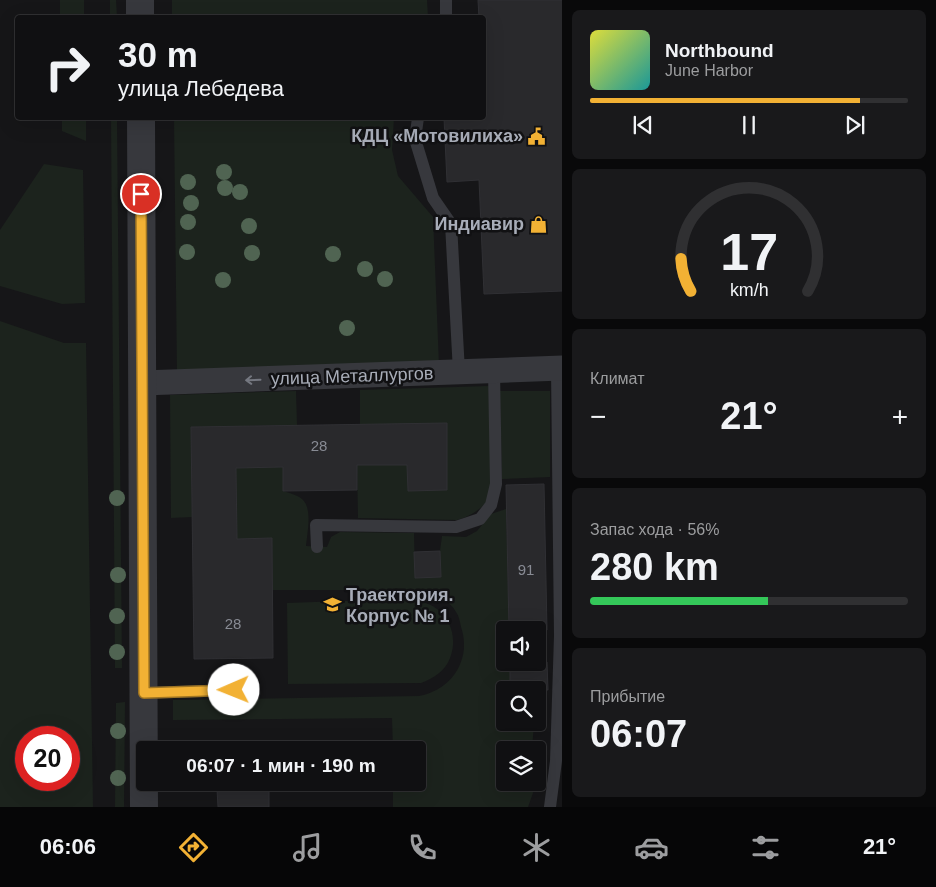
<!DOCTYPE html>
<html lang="ru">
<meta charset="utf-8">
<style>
:root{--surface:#101012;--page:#19191b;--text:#f1f3f6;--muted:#9c9d9f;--line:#303032;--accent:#f2b134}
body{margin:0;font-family:Helvetica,sans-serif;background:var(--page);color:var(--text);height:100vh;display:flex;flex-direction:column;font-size:19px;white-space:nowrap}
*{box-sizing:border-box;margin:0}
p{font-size:16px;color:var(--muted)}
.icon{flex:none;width:28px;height:28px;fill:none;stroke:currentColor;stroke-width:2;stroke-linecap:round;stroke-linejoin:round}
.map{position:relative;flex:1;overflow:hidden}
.details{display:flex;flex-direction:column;gap:10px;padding:10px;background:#09090a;width:374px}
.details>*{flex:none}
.hud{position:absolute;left:15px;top:15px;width:471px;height:105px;border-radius:5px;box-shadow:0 5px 20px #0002,0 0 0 1px var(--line);background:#101012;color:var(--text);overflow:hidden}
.buttons{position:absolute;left:496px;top:621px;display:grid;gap:10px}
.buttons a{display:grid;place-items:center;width:50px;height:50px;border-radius:5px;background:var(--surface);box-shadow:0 5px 20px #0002,0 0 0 1px var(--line);font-size:25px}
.speed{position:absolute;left:15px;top:726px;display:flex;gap:10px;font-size:25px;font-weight:700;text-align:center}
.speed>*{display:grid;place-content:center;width:65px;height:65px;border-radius:50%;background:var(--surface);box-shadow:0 5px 20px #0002,0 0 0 1px var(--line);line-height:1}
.speed .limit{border:8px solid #d22;background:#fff;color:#111}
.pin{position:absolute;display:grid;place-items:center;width:42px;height:42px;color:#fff;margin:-21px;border:2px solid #fff;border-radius:50%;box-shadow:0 1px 5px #0007}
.me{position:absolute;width:55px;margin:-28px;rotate:269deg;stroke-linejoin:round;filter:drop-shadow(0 0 4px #0008)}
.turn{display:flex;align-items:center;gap:18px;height:105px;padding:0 20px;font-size:22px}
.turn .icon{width:65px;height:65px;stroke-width:2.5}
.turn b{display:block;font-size:35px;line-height:42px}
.big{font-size:38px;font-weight:700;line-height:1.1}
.details .widget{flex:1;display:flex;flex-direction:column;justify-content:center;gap:8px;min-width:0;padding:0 18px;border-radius:8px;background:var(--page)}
.details .dial{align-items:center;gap:0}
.dial svg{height:130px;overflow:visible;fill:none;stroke:var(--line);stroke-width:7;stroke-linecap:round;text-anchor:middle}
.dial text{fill:var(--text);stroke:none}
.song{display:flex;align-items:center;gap:15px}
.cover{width:60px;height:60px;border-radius:8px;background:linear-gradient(135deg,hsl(60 70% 55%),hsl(180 70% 35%))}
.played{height:5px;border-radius:2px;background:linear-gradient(90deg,var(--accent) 85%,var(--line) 85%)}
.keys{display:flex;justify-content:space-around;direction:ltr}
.heat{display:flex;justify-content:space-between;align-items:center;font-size:28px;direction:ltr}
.charge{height:8px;border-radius:4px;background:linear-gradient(90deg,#34c759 56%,var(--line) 0)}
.trip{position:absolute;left:136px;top:741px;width:290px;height:50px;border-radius:5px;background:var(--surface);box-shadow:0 5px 20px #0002,0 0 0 1px var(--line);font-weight:700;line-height:50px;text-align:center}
.tabs{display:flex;height:80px;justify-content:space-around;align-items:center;background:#060607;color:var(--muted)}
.tabs .icon{width:35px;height:35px}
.tabs .current{color:var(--accent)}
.tabs b{font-size:22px;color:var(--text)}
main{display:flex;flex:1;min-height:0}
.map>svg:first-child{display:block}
.green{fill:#1c231d;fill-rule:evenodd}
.building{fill:#29292c;stroke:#303034}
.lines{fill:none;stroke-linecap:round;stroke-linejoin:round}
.service{stroke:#37383d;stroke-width:12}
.minor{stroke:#37383d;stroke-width:25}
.tertiary{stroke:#37383d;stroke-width:28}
.tree{fill:#506452}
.oneway{stroke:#757881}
.route-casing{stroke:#9d7322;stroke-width:12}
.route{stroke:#f2b134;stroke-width:9}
.labels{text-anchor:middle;stroke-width:5;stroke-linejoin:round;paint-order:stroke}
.number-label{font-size:15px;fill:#888b94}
.poi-label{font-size:18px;font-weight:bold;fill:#a8adb8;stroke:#111113;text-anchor:end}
.street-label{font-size:18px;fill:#a8adb8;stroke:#111113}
</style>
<main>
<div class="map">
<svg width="563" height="807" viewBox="0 0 563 807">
<rect width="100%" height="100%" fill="#161618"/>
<path class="green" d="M 60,0 L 84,0 L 84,17 L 60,17 Z
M 110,0 L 116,0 L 117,17 L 110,17 Z
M 172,0 L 427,0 L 428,17 L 172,17 Z
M 62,118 L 86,118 L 86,141 L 62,131 Z
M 111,118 L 117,118 L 122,668 L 115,668 Z
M 174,118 L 394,118 L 392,150 L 398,176 L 433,217 L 439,365 L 177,373 Z
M 44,164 L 83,170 L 85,303 L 62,304 L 0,286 L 0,230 Z
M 0,321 L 64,343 L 86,343 L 93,807 L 0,807 ZM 26,738 L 69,738 L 69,780 L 26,780 Z
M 489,386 L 491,498 C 480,509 472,516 457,520 L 358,518 L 357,465 L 407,465 L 408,491 L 447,490 L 447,424 L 360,424 L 360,390 Z
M 296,391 L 297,425 L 191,427 L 192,517 L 171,518 L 170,395 Z
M 500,391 L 550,391 L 550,477 L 502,479 Z
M 283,467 L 283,491 C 289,493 297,495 302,499 C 313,508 307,534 306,546 L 327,547 L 331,537 L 340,532 L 414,533 L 415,578 L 441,577 L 440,551 L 442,536 L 466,537 L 477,531 L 491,514 L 506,509 L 509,630 L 505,630 L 505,662 L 510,663 L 510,690 L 505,690 L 505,722 L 534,723 L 532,750 L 505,750 L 505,782 L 532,783 L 533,793 L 528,807 L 393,807 L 393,783 L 418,782 L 418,750 L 393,750 L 392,718 L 173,720 L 173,700 L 419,696 C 452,690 472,659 461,627 C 460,622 459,616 456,612 C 450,601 437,595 425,590 L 273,590 L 272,538 L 237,539 L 236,468 Z
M 400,599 C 412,600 427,601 437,609 C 452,620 457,641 450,658 C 446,670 433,679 421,683 L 288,684 L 287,603 Z
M 125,702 L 124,807 L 115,807 L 116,703 Z"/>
<path class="building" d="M 478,0 L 563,0 L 563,291 L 484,294 L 479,180 L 447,182 L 444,118 L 484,118 L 484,18 L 479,18 Z
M 447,423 L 447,490 L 408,491 L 407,465 L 357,465 L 357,490 L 283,491 L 283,467 L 236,468 L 237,539 L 272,538 L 273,658 L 194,659 L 191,427 Z
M 544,484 L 547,630 L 509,630 L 506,485 Z
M 440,551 L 441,577 L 415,578 L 414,552 Z
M 510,662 L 547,662 L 548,690 L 510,690 Z
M 269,788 L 269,807 L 218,807 L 217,789 Z"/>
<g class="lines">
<path class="service" d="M 446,18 L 446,0
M 418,118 L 415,139 L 433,198 L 451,224 L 459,372
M 317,547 L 316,525 L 456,527 L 480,519 L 491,505 L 496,484 L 494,371
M 144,693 L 234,690
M 550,807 L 556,761 L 560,636 L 557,369"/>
<path class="minor" d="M 142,383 L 563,368"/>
<path class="tertiary" d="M 140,0 L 140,18
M 141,118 L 144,807"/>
</g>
<g class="tree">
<circle cx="224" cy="172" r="8"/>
<circle cx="188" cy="182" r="8"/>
<circle cx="225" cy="188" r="8"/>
<circle cx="240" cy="192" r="8"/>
<circle cx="191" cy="203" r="8"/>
<circle cx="188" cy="222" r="8"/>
<circle cx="249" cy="226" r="8"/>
<circle cx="187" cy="252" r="8"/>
<circle cx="252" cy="253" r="8"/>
<circle cx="333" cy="254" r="8"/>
<circle cx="365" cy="269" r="8"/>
<circle cx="385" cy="279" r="8"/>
<circle cx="223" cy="280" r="8"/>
<circle cx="347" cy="328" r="8"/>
<circle cx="117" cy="498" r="8"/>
<circle cx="118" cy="575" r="8"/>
<circle cx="117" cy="616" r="8"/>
<circle cx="117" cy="652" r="8"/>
<circle cx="118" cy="731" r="8"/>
<circle cx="118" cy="778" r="8"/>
</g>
<defs><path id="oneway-shaft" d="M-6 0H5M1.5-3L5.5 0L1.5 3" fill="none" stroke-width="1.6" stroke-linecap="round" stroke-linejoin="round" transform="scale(1.25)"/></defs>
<use class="oneway" href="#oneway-shaft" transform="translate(253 380) rotate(178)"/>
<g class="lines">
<defs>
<path id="route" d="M 141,194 L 144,693 L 234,690"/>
</defs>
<use href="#route" class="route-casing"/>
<use href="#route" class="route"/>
</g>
<defs>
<symbol id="civic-bare" viewBox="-9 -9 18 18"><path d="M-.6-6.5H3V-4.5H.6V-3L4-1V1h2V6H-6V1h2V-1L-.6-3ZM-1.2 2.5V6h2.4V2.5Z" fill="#f2b134" stroke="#111113" stroke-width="2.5" paint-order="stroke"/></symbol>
<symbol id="shop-bare" viewBox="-9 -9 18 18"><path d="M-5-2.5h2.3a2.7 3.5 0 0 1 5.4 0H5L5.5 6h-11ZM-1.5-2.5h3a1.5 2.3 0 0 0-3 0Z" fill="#f2b134" stroke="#111113" stroke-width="2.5" paint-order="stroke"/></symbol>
<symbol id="school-bare" viewBox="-9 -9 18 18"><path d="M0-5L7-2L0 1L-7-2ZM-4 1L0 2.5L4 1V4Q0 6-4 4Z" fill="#f2b134" stroke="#111113" stroke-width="2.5" paint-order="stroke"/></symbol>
</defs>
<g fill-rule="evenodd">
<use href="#civic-bare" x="524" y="124" width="25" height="25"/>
<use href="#shop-bare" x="526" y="212" width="25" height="25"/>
<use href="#school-bare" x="320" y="592" width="25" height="25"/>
</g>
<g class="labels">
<g class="number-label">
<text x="319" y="451">28</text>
<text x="526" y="575">91</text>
<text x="233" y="629">28</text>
</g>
<g class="poi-label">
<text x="523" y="142">КДЦ «Мотовилиха»</text>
<text x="524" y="230">Индиавир</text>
<text x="346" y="601" text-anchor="start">Траектория.<tspan x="346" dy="21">Корпус № 1</tspan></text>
</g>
<g class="street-label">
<text transform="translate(352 376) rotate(-2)" y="6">улица Металлургов</text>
</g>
</g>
</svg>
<div class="buttons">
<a><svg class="icon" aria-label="sound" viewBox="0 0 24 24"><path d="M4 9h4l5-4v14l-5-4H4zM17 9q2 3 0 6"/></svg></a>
<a><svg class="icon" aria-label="search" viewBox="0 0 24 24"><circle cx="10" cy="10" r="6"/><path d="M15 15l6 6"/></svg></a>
<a><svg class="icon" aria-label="layers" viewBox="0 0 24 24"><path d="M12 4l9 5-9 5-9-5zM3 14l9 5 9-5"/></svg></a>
</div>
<div class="speed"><div class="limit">20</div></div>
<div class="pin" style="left:141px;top:194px;background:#d93025"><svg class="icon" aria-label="arrive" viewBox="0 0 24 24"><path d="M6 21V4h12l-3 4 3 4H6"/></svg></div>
<svg class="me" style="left:234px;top:690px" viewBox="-20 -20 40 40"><circle r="19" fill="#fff"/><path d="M0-13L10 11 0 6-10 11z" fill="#f2b134"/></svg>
<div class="trip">06:07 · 1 мин · 190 m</div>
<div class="hud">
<div class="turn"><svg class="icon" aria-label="right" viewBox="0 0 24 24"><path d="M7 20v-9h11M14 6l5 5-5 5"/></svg><div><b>30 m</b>улица Лебедева</div></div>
</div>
</div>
<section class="details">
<div class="widget">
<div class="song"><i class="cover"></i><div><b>Northbound</b><p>June Harbor</p></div></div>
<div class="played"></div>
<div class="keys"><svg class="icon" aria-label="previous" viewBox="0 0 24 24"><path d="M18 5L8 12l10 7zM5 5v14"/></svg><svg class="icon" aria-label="pause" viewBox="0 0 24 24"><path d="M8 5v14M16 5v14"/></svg><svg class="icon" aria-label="next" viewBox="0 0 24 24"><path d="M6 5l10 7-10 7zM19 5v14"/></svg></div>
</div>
<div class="widget dial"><svg viewBox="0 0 100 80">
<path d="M14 69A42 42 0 1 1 86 69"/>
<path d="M14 69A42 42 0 0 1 8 49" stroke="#f2b134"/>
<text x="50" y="56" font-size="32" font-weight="700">17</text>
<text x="50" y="72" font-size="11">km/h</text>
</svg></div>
<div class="widget"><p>Климат</p>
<div class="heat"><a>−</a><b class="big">21°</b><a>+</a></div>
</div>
<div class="widget"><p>Запас хода · 56%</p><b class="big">280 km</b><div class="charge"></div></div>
<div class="widget"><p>Прибытие</p><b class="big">06:07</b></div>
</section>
</main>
<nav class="tabs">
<b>06:06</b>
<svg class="icon current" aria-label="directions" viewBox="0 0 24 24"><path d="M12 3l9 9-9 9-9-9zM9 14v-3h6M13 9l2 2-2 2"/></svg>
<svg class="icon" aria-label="music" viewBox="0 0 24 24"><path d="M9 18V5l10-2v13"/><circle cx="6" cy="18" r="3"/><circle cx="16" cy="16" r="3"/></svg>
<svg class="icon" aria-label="phone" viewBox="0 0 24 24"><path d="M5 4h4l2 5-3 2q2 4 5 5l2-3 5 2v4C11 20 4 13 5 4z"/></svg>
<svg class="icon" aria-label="climate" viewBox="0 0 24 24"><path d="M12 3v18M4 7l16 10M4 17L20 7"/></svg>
<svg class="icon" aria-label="car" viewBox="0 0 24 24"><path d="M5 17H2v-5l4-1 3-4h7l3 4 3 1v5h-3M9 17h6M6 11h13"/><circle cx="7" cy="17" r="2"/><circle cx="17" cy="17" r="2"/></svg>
<svg class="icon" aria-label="filters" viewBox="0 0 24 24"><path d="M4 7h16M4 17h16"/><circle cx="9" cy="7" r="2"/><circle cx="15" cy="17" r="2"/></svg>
<b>21°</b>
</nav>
